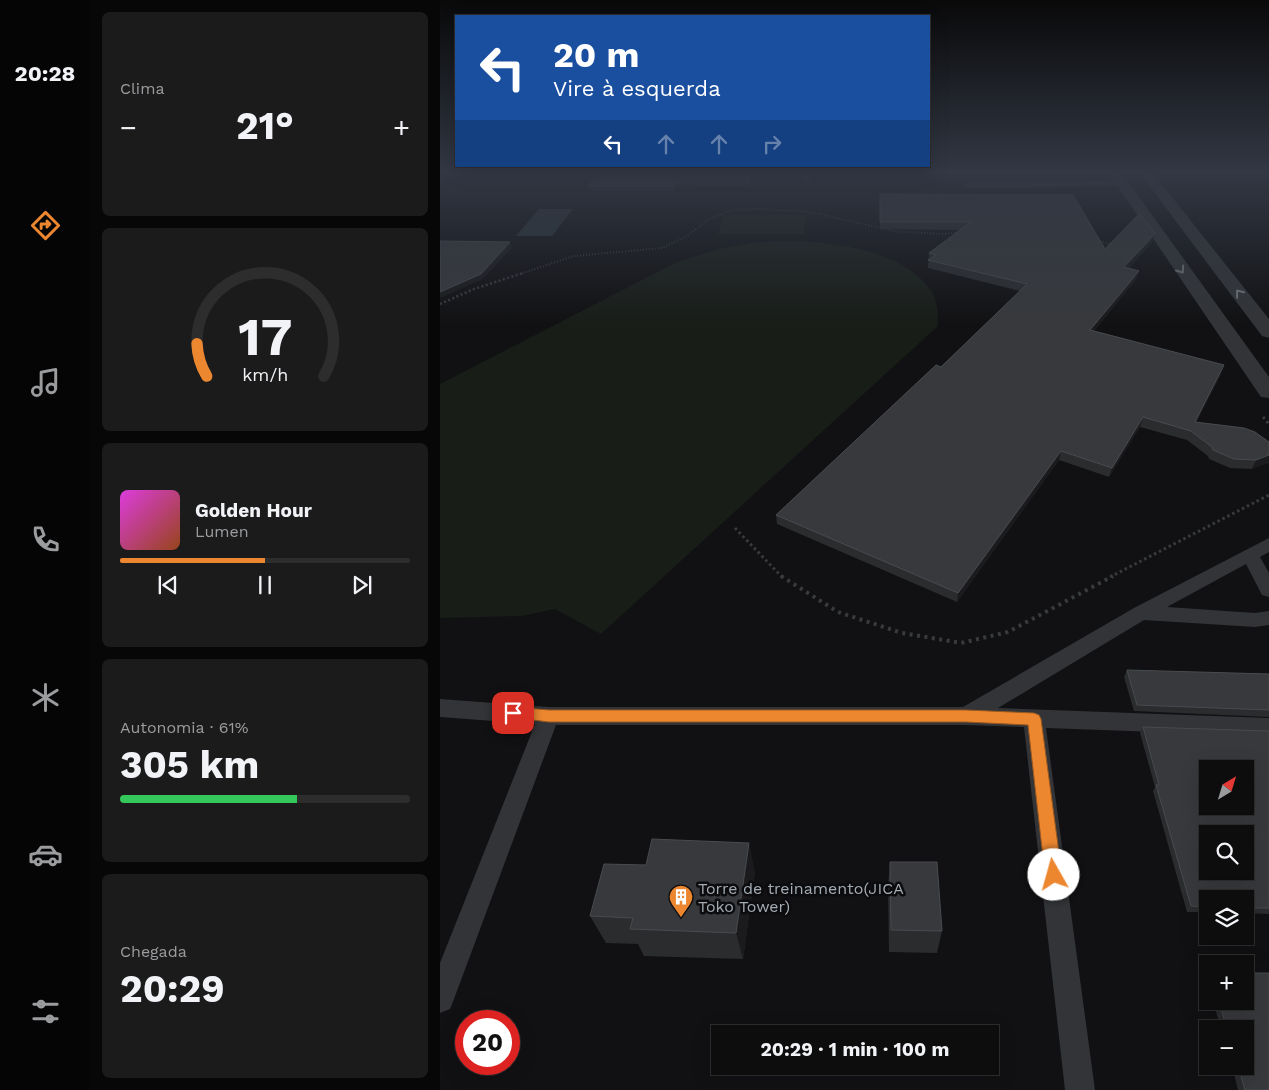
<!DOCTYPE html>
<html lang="pt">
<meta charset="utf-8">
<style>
:root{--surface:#0d0d0e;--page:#1b1b1c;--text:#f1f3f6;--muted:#9a9c9e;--line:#2d2d2e;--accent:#ec8730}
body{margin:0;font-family:"Work Sans",sans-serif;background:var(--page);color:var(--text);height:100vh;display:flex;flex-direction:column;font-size:19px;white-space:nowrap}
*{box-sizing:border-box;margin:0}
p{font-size:16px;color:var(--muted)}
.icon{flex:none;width:28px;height:28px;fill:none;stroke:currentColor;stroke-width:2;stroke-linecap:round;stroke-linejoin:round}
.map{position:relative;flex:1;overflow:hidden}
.sheet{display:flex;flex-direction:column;gap:12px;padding:12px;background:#070708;width:350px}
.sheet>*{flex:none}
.guide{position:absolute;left:15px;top:15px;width:475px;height:152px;border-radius:0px;box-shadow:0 5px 20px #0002,0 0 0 1px var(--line);background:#1a4fa0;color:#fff;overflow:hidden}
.needle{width:32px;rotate:38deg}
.controls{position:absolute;left:759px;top:760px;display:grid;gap:10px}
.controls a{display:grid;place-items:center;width:55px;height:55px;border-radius:0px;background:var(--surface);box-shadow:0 5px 20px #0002,0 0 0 1px var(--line);font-size:25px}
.speed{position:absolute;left:15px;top:1010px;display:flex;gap:10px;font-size:25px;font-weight:700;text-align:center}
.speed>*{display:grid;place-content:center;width:65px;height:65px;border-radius:50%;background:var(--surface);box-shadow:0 5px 20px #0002,0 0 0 1px var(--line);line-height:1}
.speed .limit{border:8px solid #d22;background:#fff;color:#111}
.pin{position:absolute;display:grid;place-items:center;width:42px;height:42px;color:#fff;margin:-21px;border-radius:10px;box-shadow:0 2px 8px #0006}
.me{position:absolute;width:55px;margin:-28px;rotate:353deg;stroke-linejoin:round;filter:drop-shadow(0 0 4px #0008)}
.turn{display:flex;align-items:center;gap:18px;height:105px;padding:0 15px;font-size:22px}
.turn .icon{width:65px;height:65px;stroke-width:2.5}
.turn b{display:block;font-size:35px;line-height:42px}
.lanes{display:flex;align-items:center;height:48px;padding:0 15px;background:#0003;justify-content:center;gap:25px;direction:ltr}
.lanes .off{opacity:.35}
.big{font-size:38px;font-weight:700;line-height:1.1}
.sheet .card{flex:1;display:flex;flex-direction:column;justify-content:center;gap:8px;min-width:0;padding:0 18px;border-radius:8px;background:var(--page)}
.sheet .dial{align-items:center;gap:0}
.dial svg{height:130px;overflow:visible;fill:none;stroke:var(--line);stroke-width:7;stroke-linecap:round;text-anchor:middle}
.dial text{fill:var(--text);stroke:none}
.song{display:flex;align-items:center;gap:15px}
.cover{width:60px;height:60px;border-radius:8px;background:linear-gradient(135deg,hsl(300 70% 55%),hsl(20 70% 35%))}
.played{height:5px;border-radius:2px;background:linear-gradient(90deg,var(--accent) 50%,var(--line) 50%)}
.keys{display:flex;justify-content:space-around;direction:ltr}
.heat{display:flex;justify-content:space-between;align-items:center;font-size:28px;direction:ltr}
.charge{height:8px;border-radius:4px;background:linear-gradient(90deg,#34c759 61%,var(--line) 0)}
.trip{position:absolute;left:271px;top:1025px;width:288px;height:50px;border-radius:0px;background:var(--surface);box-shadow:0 5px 20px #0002,0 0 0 1px var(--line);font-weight:700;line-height:50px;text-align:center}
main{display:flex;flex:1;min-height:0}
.menu{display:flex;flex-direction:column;width:90px;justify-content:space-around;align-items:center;background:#050506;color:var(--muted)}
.menu .icon{width:35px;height:35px}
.menu .selected{color:var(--accent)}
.menu b{font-size:22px;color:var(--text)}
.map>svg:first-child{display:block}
.green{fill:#181d18}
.water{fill:#283236}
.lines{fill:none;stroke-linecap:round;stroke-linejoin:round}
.path-far3{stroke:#383b3e;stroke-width:2;stroke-dasharray:1 2;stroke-linecap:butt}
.path-far2{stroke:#383b3e;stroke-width:2.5;stroke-dasharray:2 2.5;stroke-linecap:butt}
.path-far1{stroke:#383b3e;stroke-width:3;stroke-dasharray:2.5 3;stroke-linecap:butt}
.path{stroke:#383b3e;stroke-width:4;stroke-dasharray:3 4.5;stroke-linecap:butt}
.service{fill:#323437;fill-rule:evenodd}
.tertiary{fill:#323437;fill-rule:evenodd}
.wall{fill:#2a2c2e}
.shaded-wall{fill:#1b1b1d}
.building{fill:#37393c;stroke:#484b4f;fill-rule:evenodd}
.oneway{stroke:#70757b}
.route{fill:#ec8730;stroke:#99581f}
.labels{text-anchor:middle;stroke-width:5;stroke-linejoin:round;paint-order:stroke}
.near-poi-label{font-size:16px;fill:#a3abb3;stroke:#0c0c0e;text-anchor:start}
</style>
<main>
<nav class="menu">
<b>20:28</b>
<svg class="icon selected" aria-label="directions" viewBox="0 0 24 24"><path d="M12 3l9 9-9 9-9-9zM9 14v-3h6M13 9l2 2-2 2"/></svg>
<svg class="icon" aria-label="music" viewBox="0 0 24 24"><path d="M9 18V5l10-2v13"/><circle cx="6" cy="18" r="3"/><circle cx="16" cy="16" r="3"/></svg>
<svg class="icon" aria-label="phone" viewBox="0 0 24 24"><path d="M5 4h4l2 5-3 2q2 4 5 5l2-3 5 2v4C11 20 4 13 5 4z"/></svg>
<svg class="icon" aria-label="climate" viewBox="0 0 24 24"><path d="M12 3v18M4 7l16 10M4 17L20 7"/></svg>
<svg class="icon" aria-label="car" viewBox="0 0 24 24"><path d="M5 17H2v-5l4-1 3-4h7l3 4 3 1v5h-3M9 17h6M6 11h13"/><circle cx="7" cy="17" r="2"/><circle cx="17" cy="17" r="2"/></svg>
<svg class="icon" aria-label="filters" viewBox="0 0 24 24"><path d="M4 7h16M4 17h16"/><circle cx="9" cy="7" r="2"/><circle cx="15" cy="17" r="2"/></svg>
</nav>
<section class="sheet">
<div class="card"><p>Clima</p>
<div class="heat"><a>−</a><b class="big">21°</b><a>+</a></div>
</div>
<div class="card dial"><svg viewBox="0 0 100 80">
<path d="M14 69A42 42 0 1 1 86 69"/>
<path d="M14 69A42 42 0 0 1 8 49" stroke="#ec8730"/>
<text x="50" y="56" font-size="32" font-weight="700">17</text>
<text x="50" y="72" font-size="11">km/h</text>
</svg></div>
<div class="card">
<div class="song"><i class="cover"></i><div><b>Golden Hour</b><p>Lumen</p></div></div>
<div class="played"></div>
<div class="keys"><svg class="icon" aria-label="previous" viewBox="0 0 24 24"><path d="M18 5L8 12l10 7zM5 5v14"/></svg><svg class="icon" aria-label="pause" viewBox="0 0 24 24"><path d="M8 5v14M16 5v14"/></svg><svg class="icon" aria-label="next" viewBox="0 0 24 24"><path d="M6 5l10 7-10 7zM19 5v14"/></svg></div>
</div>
<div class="card"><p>Autonomia · 61%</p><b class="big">305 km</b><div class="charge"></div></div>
<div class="card"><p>Chegada</p><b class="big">20:29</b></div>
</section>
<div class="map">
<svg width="829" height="1090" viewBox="0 0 829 1090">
<rect width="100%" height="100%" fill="#111113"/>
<path class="green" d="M 284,215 L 366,215 L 364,234 L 278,234 Z
M 352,241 C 396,242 466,251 492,292 C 498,303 498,315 498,326 L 161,634 L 115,609 L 81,616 L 0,618 L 0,384 L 237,262 L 283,248 L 317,242 Z"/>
<path class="water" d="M 99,209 L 133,209 L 112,236 L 76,236 Z"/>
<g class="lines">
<path class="path-far3" d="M 657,240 L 672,245
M 80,274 L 134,256 L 222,248 L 247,236 L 269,219 L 292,210 L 318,209 L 371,212 L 454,231 L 498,234 L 519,233"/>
<path class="path-far2" d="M 0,304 L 34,289 L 83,273"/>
<path class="path-far1" d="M 823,417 L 829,424
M 295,528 L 342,577
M 670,577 L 829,495"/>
<path class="path" d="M 341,576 L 398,612 L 462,633 L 521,643 L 568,632 L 673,576"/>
<path class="service" d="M 365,172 L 373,172 L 370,182 L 363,180 Z
M 683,181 L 687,184 L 686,186 L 528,188 L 524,185 L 528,182 Z
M 829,538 L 829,552 L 820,557 L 829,573 L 829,597 L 822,595 L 806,564 L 727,607 L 815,613 L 829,611 L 829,625 L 815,627 L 704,620 L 558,708 L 829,718 L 829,736 L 606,728 L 655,1090 L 625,1090 L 584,727 L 526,725 L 116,725 L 14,999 L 10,1009 L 0,1013 L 0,963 L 95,724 L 0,717 L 0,699 L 109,707 L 523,707 L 694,608 Z"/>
<path class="tertiary" d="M 668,172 L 681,172 L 829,377 L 829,398 L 821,397 Z
M 699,172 L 712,172 L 829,319 L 829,338 L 822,336 Z"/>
</g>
<path class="wall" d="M 158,172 L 314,172 L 310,186 L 238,185 L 235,191 L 149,191 L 148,186 Z
M 440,194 L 665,249 L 715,234 L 713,241 L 689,268 L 697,278 L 654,331 L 781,374 L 756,422 L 829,442 L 812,469 L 790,468 L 769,459 L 768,456 L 747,440 L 700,427 L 669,477 L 619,460 L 517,602 L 337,524 L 336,515 L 501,367 L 580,291 L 488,268 L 489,253 L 521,230 L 440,229 Z
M 687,670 L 829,674 L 829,717 L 694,711 L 684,677 Z
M 703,727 L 829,731 L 829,914 L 805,913 L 805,899 L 768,899 L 768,912 L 747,912 L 713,791 L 715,787 L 700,733 Z
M 450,862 L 502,931 L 497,953 L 449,952 L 448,886 Z
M 315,872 L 303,959 L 204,956 L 198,944 L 166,943 L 150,916 Z
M 773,1001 L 805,1001 L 829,1090 L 798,1090 L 792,1066 L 805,1066 L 805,1029 L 781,1029 Z"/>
<path class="shaded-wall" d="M 312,172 L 314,172 L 310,186 L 309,181 Z
M 237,181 L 238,185 L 235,191 L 234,186 Z
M 715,234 L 713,241 L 682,275 L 684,267 Z
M 70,242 L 72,248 L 43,279 L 0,298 L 0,292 Z
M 699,271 L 697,278 L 648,339 L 650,330 Z
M 784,365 L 781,374 L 752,431 L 755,422 Z
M 703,417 L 700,427 L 669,477 L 672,468 Z
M 621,451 L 619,460 L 517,602 L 518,593 Z
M 829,455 L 829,463 L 812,469 L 816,460 Z
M 309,843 L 315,872 L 303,959 L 296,933 Z"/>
<path class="building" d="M 158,172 L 312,172 L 309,181 L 237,181 L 234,186 L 148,186 Z
M 440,194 L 633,195 L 665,249 L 700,213 L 715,234 L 684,267 L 699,271 L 650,330 L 784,365 L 755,422 L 804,428 L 815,432 L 829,442 L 829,455 L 816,460 L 794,459 L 773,450 L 772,447 L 751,431 L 703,417 L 672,468 L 621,451 L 518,593 L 336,515 L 496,365 L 501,367 L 587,284 L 488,260 L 496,255 L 489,253 L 531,222 L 440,222 Z
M 0,241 L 70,242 L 41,274 L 0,292 Z
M 687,670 L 829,674 L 829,710 L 697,705 Z
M 703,727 L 829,731 L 829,908 L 805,908 L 805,899 L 768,899 L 768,907 L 751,906 L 716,785 L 719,785 ZM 768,769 L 805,769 L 805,806 L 768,806 ZM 768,834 L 805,834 L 805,871 L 768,871 Z
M 212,839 L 309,843 L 296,933 L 190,929 L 193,918 L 150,916 L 164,864 L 206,865 Z
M 450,862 L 497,862 L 502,931 L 451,930 Z
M 805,973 L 829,973 L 829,1090 L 805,1090 L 798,1066 L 805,1066 L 805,1029 L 787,1029 L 779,1001 L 805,1001 Z"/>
<defs><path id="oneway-chevron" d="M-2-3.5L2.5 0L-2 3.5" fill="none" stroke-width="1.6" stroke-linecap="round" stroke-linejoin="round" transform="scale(1.25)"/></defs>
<g class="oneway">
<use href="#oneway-chevron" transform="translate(741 270) rotate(55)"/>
<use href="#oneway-chevron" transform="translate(799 293) rotate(-128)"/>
</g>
<linearGradient id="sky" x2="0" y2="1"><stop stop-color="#09090a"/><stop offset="0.53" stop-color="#323844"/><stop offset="1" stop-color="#323844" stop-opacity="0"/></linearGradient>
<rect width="829" height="325" fill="url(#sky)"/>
<path class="route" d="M 73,707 L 109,710 L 526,710 L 594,713 L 599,715 L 601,719 L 622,875 L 619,881 L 614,883 L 608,881 L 605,875 L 588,725 L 526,722 L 109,722 L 68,717 L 66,713 L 68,709 Z"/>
<defs>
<symbol id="building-pin" viewBox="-11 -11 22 30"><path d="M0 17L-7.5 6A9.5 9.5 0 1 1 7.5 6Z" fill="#ec8730" stroke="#0c0c0e"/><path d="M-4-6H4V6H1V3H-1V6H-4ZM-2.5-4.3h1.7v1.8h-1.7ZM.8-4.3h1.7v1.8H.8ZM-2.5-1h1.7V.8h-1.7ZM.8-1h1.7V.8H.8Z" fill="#fff"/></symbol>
</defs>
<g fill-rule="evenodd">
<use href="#building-pin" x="227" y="883" width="28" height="38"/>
</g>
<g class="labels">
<g class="near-poi-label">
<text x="258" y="894">Torre de treinamento(JICA<tspan x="258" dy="18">Toko Tower)</tspan></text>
</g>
</g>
</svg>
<div class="controls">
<a><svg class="needle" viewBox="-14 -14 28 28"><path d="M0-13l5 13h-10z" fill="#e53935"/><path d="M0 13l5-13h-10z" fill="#9a9c9e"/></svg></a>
<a><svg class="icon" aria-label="search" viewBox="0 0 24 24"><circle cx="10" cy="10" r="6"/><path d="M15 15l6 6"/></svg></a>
<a><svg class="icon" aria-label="layers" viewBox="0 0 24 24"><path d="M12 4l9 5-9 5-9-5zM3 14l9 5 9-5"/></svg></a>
<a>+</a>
<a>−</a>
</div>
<div class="speed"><div class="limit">20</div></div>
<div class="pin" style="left:73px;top:713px;background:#d93025"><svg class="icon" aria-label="arrive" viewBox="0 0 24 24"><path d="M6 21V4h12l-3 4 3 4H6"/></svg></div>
<svg class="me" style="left:614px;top:875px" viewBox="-20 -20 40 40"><circle r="19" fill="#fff"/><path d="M0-13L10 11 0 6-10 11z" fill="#ec8730"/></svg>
<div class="trip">20:29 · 1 min · 100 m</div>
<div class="guide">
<div class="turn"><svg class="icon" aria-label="left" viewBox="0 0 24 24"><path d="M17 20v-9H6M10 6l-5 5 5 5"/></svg><div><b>20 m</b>Vire à esquerda</div></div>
<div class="lanes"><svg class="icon" aria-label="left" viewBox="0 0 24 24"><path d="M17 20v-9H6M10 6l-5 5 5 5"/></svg><svg class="icon off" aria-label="ahead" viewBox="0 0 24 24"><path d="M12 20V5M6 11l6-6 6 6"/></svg><svg class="icon off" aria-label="ahead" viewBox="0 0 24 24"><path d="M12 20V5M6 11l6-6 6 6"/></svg><svg class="icon off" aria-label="right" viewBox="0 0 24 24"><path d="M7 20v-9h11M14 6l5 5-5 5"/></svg></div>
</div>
</div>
</main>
